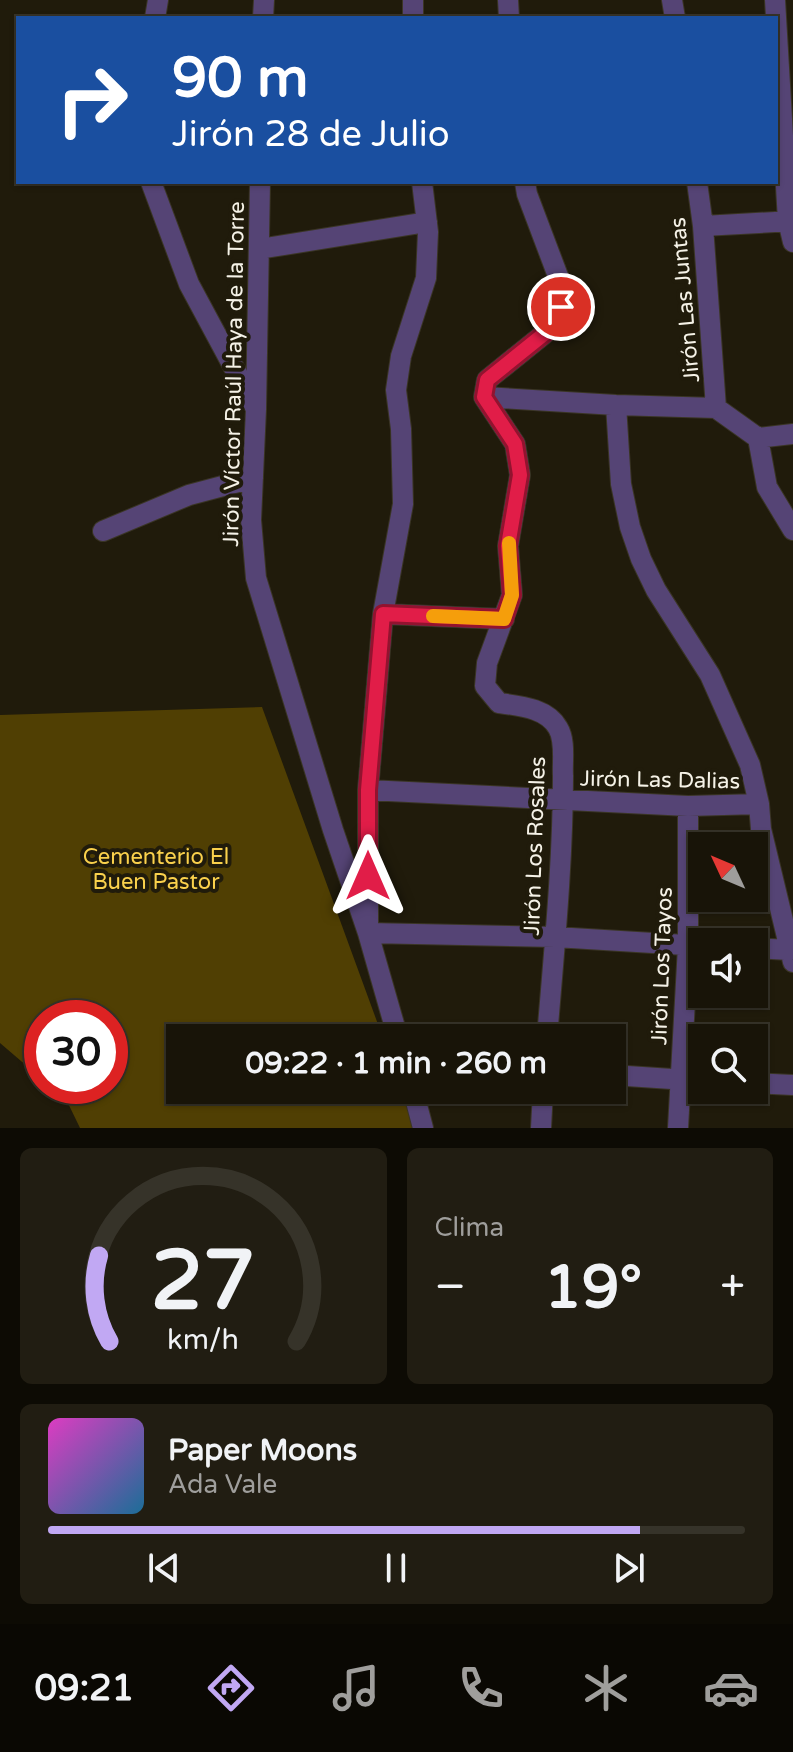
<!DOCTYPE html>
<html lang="es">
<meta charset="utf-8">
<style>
:root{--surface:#181408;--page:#211d12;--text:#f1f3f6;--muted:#9f9e9c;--line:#363329;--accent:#c1a8f3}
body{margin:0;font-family:"Varela Round",sans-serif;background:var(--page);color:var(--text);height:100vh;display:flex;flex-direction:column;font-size:30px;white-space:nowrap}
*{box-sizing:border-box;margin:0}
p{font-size:26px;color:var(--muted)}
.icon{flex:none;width:44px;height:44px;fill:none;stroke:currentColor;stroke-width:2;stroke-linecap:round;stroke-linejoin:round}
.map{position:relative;height:1128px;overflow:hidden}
.panel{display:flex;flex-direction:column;gap:20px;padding:20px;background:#0d0b04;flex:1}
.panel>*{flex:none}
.banner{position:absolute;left:16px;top:16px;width:762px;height:168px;border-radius:0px;box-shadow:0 2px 6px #0004,0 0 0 2px var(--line);background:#1a4fa0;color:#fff;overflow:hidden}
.needle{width:52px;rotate:314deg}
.tools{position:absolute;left:688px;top:832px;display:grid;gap:16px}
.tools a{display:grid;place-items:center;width:80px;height:80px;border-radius:0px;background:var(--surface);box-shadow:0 2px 6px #0004,0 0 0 2px var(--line);font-size:40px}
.speed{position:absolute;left:24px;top:1000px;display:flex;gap:16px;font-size:40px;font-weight:700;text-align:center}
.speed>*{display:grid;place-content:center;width:104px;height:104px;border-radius:50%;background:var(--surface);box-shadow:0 2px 6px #0004,0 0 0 2px var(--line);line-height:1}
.speed .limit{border:12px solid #d22;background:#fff;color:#111}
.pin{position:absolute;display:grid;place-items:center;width:68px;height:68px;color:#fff;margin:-34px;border:4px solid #fff;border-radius:50%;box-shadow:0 2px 8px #0007}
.me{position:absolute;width:88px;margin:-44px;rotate:0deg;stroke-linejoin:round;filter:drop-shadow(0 0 6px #0008)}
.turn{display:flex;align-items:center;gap:28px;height:168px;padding:0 24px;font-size:36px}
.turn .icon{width:104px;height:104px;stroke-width:2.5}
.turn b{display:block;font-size:56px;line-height:68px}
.big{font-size:60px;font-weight:700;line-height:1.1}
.panel .card{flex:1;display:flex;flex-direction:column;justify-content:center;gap:12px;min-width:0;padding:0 28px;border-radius:12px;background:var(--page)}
.panel .dial{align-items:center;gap:0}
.dial svg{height:208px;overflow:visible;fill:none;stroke:var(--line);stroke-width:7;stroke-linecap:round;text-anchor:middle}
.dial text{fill:var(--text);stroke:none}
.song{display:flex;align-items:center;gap:24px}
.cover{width:96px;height:96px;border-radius:12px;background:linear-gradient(135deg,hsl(310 70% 55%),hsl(200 70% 35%))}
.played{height:8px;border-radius:4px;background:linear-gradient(90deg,var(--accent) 85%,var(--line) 85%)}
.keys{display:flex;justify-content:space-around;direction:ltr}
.heat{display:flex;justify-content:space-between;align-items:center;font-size:44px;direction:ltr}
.panel .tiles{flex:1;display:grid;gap:20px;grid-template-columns:1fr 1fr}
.card:last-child{grid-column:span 2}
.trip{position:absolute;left:166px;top:1024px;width:460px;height:80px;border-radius:0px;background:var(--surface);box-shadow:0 2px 6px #0004,0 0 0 2px var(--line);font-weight:700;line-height:80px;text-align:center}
.dock{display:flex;height:128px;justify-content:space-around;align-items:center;background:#0a0803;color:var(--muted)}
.dock .icon{width:56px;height:56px}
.dock .active{color:var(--accent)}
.dock b{font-size:36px;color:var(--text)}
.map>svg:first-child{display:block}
.green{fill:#503f03}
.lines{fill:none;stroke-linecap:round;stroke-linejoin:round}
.street-casing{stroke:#3a3525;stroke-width:22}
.street{stroke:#554475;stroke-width:20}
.route-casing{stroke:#92132f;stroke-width:20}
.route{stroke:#e11d48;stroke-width:14}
.slow{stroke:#f59e0b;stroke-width:14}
.labels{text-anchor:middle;stroke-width:8;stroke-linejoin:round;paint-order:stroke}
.street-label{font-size:22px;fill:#f5f2e7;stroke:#201b0b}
.park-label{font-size:22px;fill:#fad14c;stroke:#201b0b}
</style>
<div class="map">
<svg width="793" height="1128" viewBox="0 0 793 1128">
<rect width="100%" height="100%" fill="#201b0b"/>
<path class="green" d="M 262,707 L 383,1038 L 180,1038 L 180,1090 L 402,1090 L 415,1125 L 415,1128 L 80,1128 L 65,1097 L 51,1086 L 110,1086 L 110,1018 L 42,1018 L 42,1079 L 0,1043 L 0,715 Z"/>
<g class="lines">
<defs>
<path id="street" d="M 413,0 L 413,18
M 508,0 L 509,18
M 672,0 L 675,18
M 775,0 L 788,221 L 793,242
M 155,18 L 158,0
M 263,18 L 264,0
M 151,182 L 189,284 L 255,407
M 260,182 L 256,409 L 251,520 L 256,578 L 333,830 L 368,933 L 555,937 L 702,946
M 525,182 L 527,194 L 561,284 L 561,307 L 549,330 L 487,380 L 484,397 L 515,444 L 520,475 L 508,546 L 512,595 L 487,663 L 485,686 L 499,703 C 520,706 547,708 558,728 C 566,741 562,762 563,776 C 563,863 554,951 547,1038
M 697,182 L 703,226 L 716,408 L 758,438 L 767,487 L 793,530
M 703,226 L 793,221
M 259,249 L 427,222
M 484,397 L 616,405 L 716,408
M 616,405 L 621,484 L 630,527 L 641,559 L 656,590 L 710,675 L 750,765 L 759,804 L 761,829 L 793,962
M 758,438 L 793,434
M 103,531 L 189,495 L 253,478
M 383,614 L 504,619
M 368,790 L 688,806 L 759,804
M 754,948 L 790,950
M 398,1038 L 368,933 L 368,790 L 383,614 L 403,504 L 401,429 L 396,390 L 401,356 L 426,278 L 428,232 L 422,182
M 612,1075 L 702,1081
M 754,1083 L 793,1085
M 413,1090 L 423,1128
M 541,1128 L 543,1090
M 678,1128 L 688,946 L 688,806"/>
</defs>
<use href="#street" class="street-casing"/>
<use href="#street" class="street"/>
</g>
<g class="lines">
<defs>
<path id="route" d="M 368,876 L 368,790 L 383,614 L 504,619 L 512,595 L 508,546 L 520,475 L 515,444 L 484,397 L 487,380 L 549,330 L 561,307"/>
</defs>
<use href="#route" class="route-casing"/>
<use href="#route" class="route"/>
<path class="slow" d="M 433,616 L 504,619 L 512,595 L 509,543"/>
</g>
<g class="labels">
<g class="street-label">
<text transform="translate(684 300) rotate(-95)" y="8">Jirón Las Juntas</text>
<text transform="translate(233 374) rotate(-89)" y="8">Jirón Víctor Raúl Haya de la Torre</text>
<text transform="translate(660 779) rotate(1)" y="8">Jirón Las Dalias</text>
<text transform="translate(534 846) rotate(-88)" y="8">Jirón Los Rosales</text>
<text transform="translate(661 966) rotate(-88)" y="8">Jirón Los Tayos</text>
</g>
<g class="park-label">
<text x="156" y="864">Cementerio El<tspan x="156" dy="25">Buen Pastor</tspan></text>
</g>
</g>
</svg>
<div class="tools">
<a><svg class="needle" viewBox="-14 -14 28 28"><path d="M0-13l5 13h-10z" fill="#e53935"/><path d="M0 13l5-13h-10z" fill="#9f9e9c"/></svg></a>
<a><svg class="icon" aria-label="sound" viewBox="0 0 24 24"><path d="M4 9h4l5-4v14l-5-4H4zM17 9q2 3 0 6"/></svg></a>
<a><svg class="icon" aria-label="search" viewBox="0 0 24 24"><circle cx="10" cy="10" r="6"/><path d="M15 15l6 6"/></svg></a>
</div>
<div class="speed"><div class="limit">30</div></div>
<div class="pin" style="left:561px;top:307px;background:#d93025"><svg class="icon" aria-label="arrive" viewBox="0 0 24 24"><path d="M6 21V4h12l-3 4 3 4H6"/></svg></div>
<svg class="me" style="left:368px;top:876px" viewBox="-20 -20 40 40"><path d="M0-17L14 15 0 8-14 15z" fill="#e11d48" stroke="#fff" stroke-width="4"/></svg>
<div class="trip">09:22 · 1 min · 260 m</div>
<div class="banner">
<div class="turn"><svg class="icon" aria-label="right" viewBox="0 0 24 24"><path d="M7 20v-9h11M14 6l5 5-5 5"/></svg><div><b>90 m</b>Jirón 28 de Julio</div></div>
</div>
</div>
<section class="panel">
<div class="tiles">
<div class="card dial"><svg viewBox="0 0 100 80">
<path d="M14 69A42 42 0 1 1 86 69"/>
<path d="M14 69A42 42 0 0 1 10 36" stroke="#c1a8f3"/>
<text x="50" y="56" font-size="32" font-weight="700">27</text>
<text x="50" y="72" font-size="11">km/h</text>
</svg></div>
<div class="card"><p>Clima</p>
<div class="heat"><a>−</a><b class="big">19°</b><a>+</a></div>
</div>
<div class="card">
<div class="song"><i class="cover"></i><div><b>Paper Moons</b><p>Ada Vale</p></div></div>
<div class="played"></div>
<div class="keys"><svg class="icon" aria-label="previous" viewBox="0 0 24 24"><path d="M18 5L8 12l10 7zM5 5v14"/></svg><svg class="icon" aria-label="pause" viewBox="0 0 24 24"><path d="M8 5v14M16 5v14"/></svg><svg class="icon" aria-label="next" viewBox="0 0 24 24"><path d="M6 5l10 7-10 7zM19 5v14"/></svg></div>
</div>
</div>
</section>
<nav class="dock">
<b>09:21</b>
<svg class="icon active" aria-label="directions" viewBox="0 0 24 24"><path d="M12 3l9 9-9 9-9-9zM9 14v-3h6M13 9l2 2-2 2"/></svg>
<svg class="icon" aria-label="music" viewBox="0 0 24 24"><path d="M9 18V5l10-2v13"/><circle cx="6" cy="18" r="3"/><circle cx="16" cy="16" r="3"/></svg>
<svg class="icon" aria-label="phone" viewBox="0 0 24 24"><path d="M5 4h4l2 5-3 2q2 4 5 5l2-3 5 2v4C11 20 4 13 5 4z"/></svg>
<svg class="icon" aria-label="climate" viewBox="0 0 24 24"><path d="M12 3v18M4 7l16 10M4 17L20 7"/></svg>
<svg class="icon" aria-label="car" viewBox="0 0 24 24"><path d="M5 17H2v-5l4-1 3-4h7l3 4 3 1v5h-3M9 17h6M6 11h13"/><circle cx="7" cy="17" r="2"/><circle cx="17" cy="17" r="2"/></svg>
</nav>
